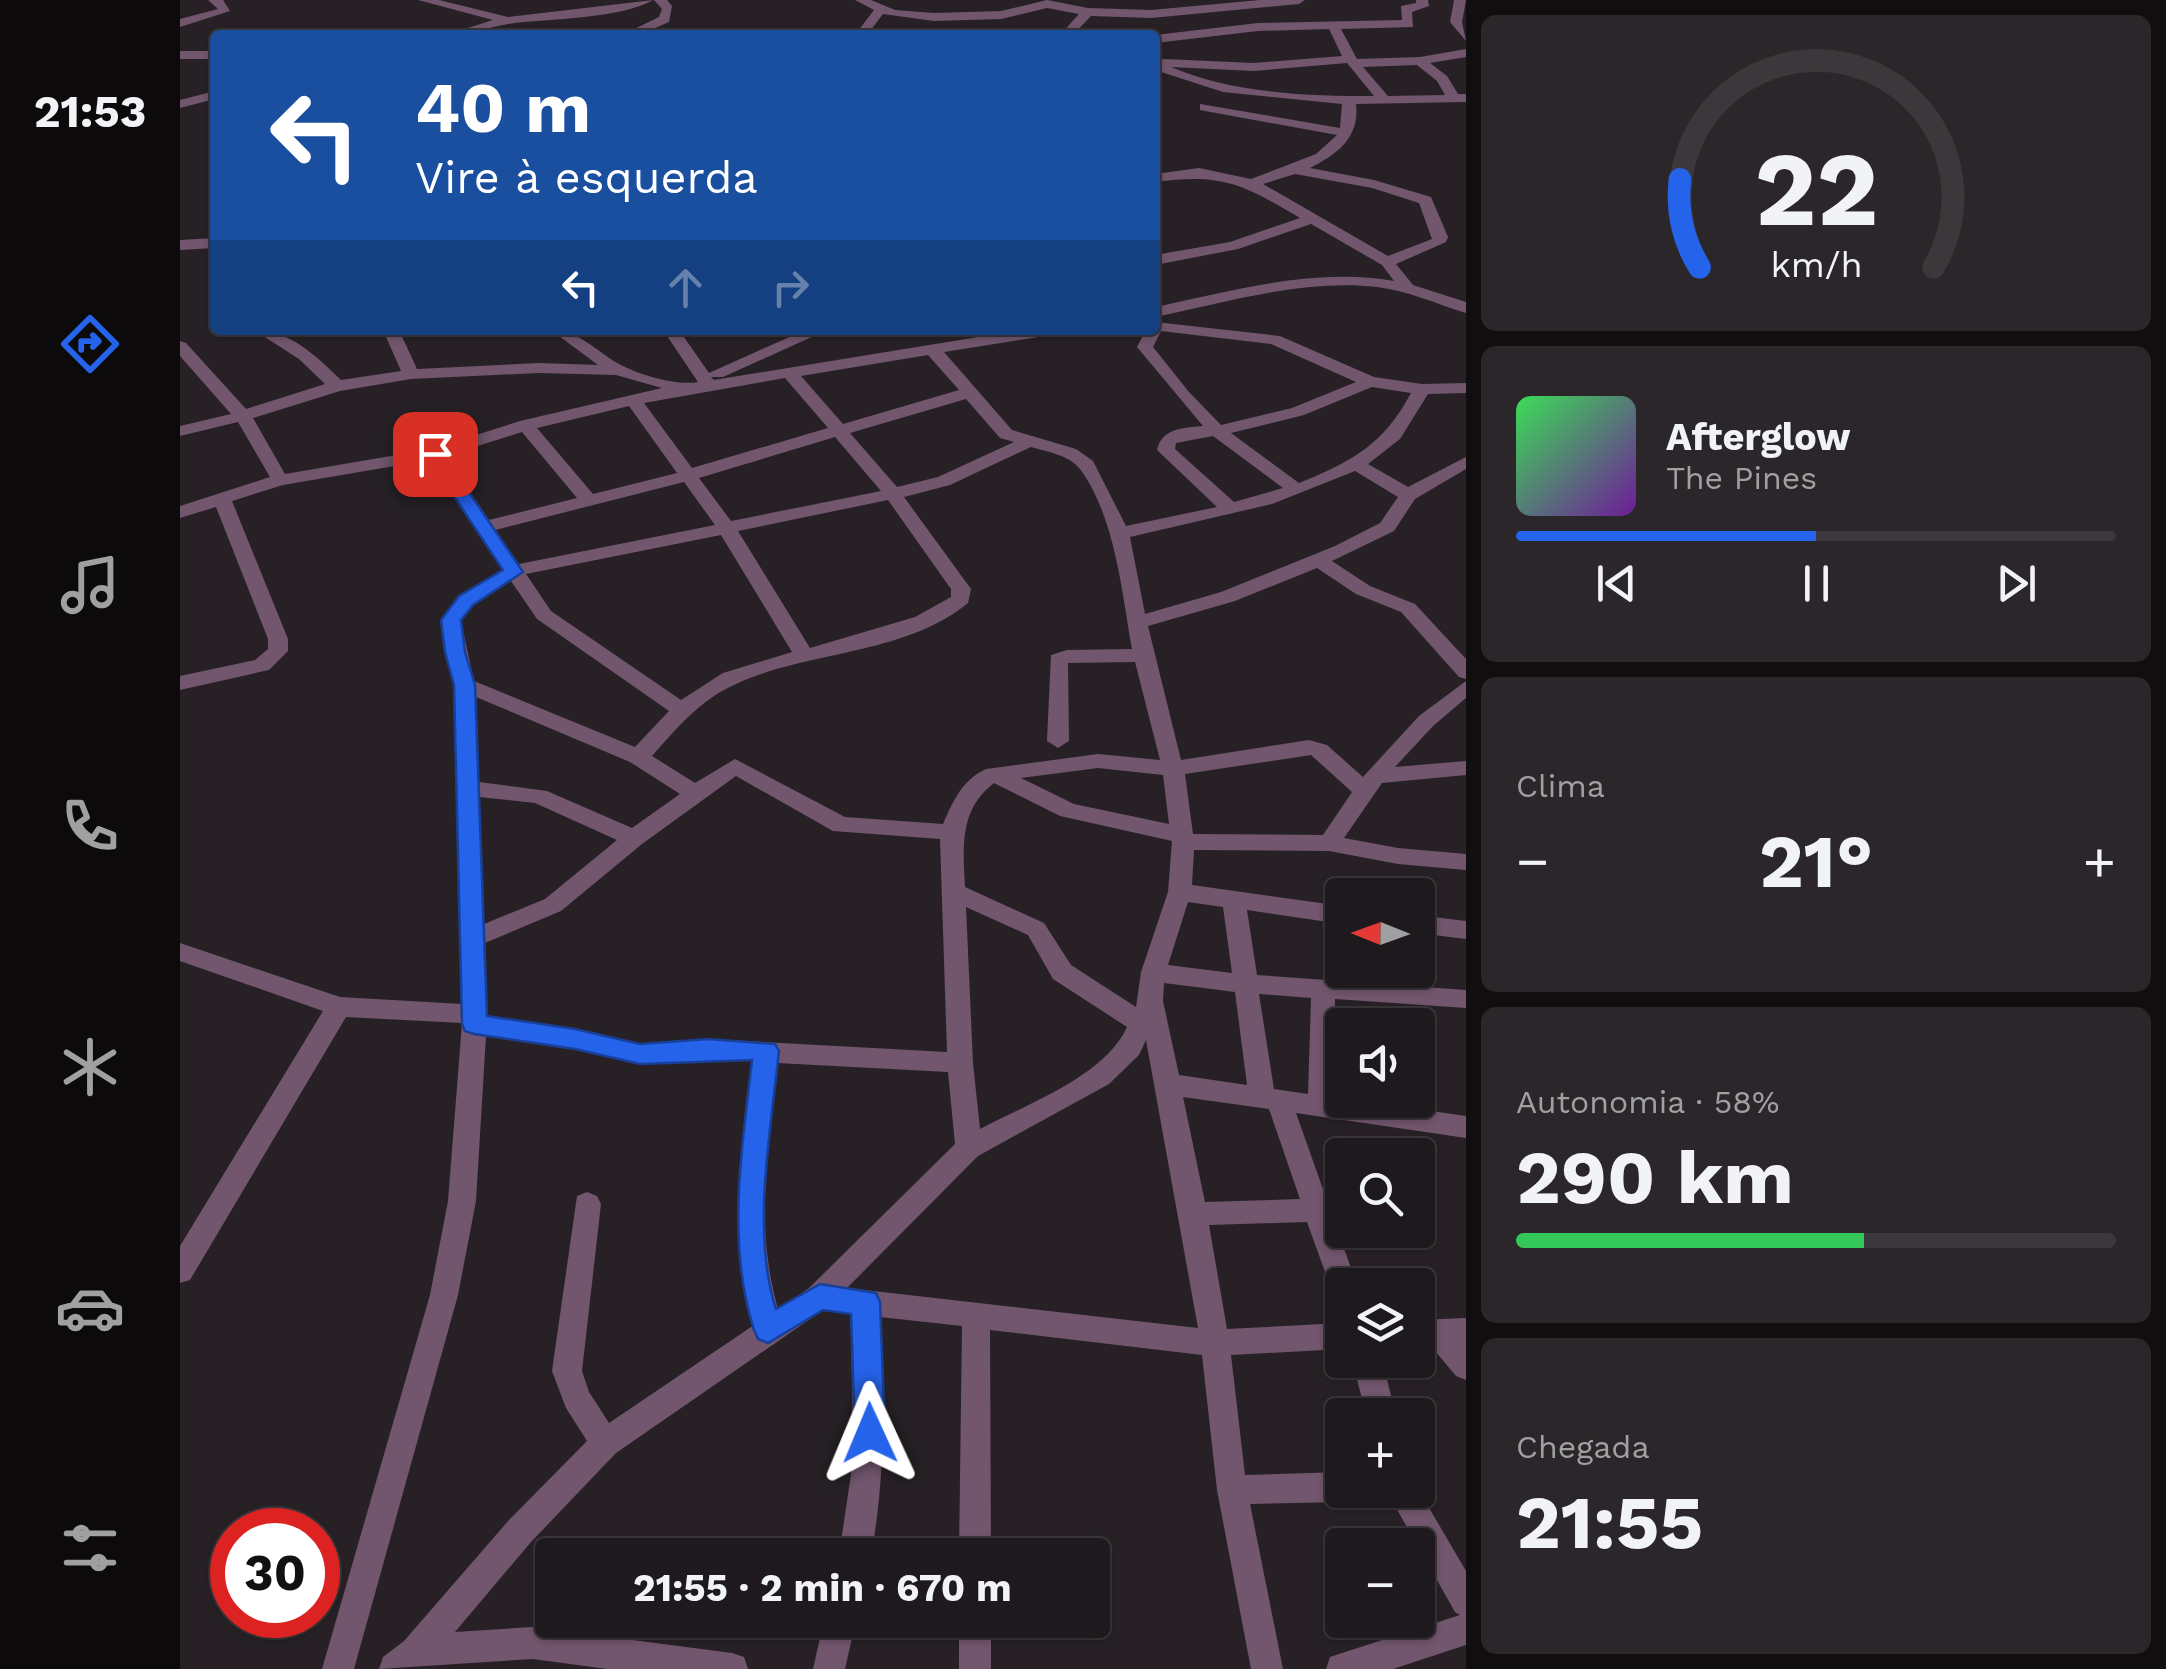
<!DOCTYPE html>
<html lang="pt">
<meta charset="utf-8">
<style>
:root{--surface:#1d191c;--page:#2a2629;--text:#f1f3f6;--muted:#a0a0a3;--line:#3b383b;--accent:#2563eb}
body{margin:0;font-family:"Work Sans",sans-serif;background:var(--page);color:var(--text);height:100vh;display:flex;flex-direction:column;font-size:38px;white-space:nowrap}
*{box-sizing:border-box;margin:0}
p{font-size:32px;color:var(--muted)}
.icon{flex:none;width:55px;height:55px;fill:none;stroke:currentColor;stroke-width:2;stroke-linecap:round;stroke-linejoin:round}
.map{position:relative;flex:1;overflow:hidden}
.panel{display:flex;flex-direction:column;gap:15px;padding:15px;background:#100e0f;width:700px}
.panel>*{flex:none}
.top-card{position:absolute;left:30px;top:30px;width:950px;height:305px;border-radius:10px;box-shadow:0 2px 8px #0004,0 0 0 2px var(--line);background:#1a4fa0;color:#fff;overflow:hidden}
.needle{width:65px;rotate:271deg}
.buttons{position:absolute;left:1145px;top:878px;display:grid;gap:20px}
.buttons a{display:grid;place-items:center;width:110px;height:110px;border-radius:10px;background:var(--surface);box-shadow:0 2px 8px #0004,0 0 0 2px var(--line);font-size:50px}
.speed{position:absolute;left:30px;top:1508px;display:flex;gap:20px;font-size:50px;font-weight:700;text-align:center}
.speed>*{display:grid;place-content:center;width:130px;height:130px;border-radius:50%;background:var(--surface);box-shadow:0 2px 8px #0004,0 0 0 2px var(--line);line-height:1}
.speed .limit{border:15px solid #d22;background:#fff;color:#111}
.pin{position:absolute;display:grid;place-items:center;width:85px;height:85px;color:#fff;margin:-42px;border-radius:20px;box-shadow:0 5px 15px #0006}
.me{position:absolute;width:110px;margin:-55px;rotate:359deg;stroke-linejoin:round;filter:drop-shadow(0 0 8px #0008)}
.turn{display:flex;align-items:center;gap:35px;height:210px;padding:0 40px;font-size:45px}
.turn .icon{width:130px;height:130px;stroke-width:2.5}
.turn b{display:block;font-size:70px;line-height:85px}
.lanes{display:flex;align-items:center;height:95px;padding:0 40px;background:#0003;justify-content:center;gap:50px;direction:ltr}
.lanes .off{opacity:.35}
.big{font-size:75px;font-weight:700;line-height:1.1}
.panel .widget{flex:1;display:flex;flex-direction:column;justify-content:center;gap:15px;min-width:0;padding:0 35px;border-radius:15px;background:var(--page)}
.panel .dial{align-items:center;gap:0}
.dial svg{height:260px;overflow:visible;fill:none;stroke:var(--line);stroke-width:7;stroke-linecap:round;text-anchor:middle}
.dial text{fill:var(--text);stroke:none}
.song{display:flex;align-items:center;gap:30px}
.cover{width:120px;height:120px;border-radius:15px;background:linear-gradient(135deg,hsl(130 70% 55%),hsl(280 70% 35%))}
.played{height:10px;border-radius:5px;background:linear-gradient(90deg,var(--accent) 50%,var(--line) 50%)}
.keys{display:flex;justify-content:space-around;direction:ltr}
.heat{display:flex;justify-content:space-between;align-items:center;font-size:55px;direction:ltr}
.charge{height:15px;border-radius:8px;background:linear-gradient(90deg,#34c759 58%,var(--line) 0)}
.trip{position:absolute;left:355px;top:1538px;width:575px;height:100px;border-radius:10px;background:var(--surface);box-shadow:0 2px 8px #0004,0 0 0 2px var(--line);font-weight:700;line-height:100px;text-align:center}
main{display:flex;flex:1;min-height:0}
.tabs{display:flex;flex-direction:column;width:180px;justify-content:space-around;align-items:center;background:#0c0a0b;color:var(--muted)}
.tabs .icon{width:70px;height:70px}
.tabs .selected{color:var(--accent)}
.tabs b{font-size:45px;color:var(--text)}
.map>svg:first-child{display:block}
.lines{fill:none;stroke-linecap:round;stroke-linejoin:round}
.minor{fill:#71566d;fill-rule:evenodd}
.route{fill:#2563eb;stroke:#184099;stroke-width:2.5}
</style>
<main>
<nav class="tabs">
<b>21:53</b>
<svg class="icon selected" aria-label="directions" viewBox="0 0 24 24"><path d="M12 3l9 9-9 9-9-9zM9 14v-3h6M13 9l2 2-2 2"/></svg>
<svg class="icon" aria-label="music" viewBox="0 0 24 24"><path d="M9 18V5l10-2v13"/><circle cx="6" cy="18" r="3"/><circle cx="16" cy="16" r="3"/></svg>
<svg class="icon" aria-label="phone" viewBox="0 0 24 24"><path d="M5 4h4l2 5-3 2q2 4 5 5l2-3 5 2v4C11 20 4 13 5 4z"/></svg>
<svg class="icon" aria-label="climate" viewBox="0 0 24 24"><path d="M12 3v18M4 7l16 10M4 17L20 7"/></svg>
<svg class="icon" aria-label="car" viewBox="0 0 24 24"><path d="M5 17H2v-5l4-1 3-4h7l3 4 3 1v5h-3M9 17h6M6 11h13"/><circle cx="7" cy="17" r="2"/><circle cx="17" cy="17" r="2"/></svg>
<svg class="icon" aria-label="filters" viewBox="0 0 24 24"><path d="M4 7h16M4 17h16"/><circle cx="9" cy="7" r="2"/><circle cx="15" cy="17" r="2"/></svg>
</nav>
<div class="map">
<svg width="1286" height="1669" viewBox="0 0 1286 1669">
<rect width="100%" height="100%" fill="#272126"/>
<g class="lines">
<path class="minor" d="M 28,0 L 43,0 L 50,11 L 0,27 L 0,19 L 38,9 Z
M 238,0 L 259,0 L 328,17 L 473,0 C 442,18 372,19 335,23 C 311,26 290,35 266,35 L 313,20 Z
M 474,0 L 487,0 L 492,6 L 489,22 L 459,35 L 442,35 L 479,17 L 482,9 Z
M 675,0 L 691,0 L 715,10 L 754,13 L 821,11 L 867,0 L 908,8 L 971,10 L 1080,0 L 1125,0 L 1119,4 L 971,18 L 911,16 L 893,35 L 880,35 L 899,14 L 867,8 L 821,19 L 754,21 L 703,14 L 687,35 L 675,35 L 694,10 Z
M 1236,0 L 1248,0 L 1249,6 L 1232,12 L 1233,27 L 1161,29 L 1177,59 L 1240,57 L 1286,49 L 1286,57 L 1250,63 L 1267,76 L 1278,94 L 1286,94 L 1286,102 L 1176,104 C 1180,137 1158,154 1130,168 L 1194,180 L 1251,197 L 1268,237 L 1266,242 L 1216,264 L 1233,285 L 1286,302 L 1286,313 C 1256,304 1229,291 1197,287 C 1122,279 1047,302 975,317 L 975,307 C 1053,291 1134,267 1214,281 L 1202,265 L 1131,224 L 1058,249 L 975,265 L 975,255 L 1050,242 L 1120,218 C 1063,184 1042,173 975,182 L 975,174 L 1019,168 L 1071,179 L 1136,154 L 1157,135 L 1025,111 L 1020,110 L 1020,104 L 1160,128 L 1162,104 L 1043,92 L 975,70 L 975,61 L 984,59 L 1074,63 L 1162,56 L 1149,29 L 1078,31 L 975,43 L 975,35 L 1078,23 L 1222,20 L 1221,6 L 1236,3 ZM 1167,63 L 1194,96 C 1129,96 1055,94 991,67 L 1074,71 ZM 1237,65 L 1257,81 L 1265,95 L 1208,96 L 1183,67 ZM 1115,174 L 1192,188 L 1239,203 L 1252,239 L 1208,256 L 1083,184 Z
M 1274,0 L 1286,0 L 1282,22 L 1286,41 L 1270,22 Z
M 557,29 L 562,35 L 549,35 Z
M 0,51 L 35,51 L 35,59 L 0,59 Z
M 35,91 L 35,99 L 0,108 L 0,100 Z
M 35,238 L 35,248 L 0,250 L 0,240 Z
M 975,322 L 1100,336 L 1194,377 L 1242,384 L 1286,383 L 1286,393 L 1248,394 L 1220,439 L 1188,464 L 1228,487 L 1286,457 L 1286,469 L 1235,499 L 1214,531 L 1152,561 L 1190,586 L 1235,604 L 1286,659 L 1286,679 L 1279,677 L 1221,612 L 1176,594 L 1137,568 L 1055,601 L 968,626 L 1001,760 L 1129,740 L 1147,745 L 1183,777 L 1239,716 L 1286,681 L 1286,698 L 1253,726 L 1215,767 L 1286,761 L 1286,775 L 1202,783 L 1164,838 L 1218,848 L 1286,854 L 1286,870 L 1218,864 L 1149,851 L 1014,850 L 1012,885 L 1162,906 L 1162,924 L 1067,910 L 1077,975 L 1286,990 L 1286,1008 L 1155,999 L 1154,1097 L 1286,1116 L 1286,1138 L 1116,1113 L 1177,1285 L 1162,1285 L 1162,1297 L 1153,1294 L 1127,1222 L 1029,1225 L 1047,1329 L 1162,1323 L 1162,1349 L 1051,1355 L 1065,1475 L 1162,1472 L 1162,1490 L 1176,1490 L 1173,1497 L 1162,1502 L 1070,1504 L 1103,1669 L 1071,1669 L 1037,1490 L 1022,1355 L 810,1330 L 811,1555 L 779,1555 L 782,1326 L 700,1317 C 704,1397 706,1476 691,1555 L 659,1555 L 673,1461 L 671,1313 L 643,1310 L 436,1453 L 351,1542 L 275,1632 L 353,1627 L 552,1653 L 564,1657 L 568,1669 L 427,1669 L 353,1659 L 199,1669 L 203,1657 L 224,1641 L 329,1520 L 407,1441 L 386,1408 L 372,1371 L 397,1196 L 407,1192 L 417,1196 L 421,1204 L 402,1371 L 409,1392 L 429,1423 L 574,1325 C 550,1237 559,1151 572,1061 L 528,1059 L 459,1064 L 395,1049 L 306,1036 L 296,1201 L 278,1295 L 174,1669 L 142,1669 L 250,1295 L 268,1201 L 282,1023 L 166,1017 L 10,1280 L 0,1283 L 0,1246 L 143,1011 L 0,961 L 0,943 L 160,997 L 282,1004 L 275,685 L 265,653 L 261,620 L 279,597 L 323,569 L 250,460 L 103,485 L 52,501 L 108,639 L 108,651 L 89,670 L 0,690 L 0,676 L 75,660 L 88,649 L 88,639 L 36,507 L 0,518 L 0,506 L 90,477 L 58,422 L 0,436 L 0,426 L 51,414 L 0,356 L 0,341 L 6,343 L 66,409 L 145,384 L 119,359 L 74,330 C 110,330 136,356 161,380 L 221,371 L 203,330 L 219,330 L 237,369 L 359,363 L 418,365 L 371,330 C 400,330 416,352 441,365 C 460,375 497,386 518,382 L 483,330 L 499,330 L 529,373 L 625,330 L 647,330 L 543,377 L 531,377 L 534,380 L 841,330 L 879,330 L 871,335 L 764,352 L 832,430 L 896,449 L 913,461 L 946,526 L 1037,507 L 977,450 C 982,428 1003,428 1023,426 L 957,347 L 966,330 L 975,330 ZM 981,331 L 1091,344 L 1176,382 L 1112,408 L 1041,425 L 1009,392 L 973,347 ZM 748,355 L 779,390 L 663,424 L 621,376 ZM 359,373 L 436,375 L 482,388 L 340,421 L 252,449 L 105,474 L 73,418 L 160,391 L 231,379 ZM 605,378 L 648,428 L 512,468 L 464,403 ZM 1192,387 L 1231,393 C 1203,445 1173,461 1119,483 L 1051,433 L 1124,415 ZM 786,399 L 820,438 L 834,442 L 758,477 L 717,487 L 670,433 ZM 449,406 L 497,473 L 413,494 L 357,428 ZM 342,432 L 397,498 L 309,520 L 266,456 ZM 1033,436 L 1103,488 L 1054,502 L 995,449 L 996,443 ZM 655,437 L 701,491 L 551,521 L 519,478 ZM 851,447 C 868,452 889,455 900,469 C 935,516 942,593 952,649 L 887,650 L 871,655 L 867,741 L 878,748 L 889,741 L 888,663 L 955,662 L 980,760 L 918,754 L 806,769 C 782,780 773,801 763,824 L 665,817 L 555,759 L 515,783 L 472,756 C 496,729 520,700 554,685 C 627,650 723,656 788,603 L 791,589 L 724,497 L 770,485 ZM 1175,471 L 1218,497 L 1200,523 L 1155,546 L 1041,592 L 965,614 L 950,537 L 1092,504 ZM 504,482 L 535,525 L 339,564 L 315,530 ZM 708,500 L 771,589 L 771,597 L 735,617 L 630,648 L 558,531 ZM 541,535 L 612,652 L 543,673 L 501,700 L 371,611 L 346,574 ZM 331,581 L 357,619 L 489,711 L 455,747 L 294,681 L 281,621 L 293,605 ZM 296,697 L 450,762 L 500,794 L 452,828 L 367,791 L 299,782 ZM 1131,755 L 1172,792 L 1143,835 L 1013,834 L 1005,774 ZM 918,768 L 983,775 L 989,824 L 894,804 L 841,778 ZM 556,776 L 653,831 L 760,839 L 767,1052 L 528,1039 L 459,1044 L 395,1029 L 307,1016 L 305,943 L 381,911 L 462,844 ZM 814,783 L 880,816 L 992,841 L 988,892 L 961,972 L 956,1007 L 891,965 L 864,923 L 785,887 C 783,847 779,810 814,783 ZM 299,797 L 355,803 L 437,840 L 365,899 L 304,924 ZM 1008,902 L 1043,907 L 1052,973 L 988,965 ZM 786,907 L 848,935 L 873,979 L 947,1027 C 925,1076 847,1104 800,1129 L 793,1063 ZM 984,983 L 1055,992 L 1067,1085 L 999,1075 L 983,1001 ZM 1079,994 L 1131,998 L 1128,1094 L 1094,1089 ZM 966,1040 L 1018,1328 L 667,1288 L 798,1156 L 929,1084 L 959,1055 ZM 597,1063 L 768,1072 L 775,1144 L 629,1288 L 598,1309 C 575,1229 586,1144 597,1063 ZM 1003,1097 L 1089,1109 L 1120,1199 L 1025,1202 Z
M 1238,915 L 1286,921 L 1286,939 L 1238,933 Z
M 1286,1318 L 1286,1380 L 1276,1376 L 1250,1345 L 1238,1346 L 1238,1320 Z
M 1172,1360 L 1202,1360 L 1216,1415 L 1186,1415 Z
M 1238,1489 L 1286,1571 L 1286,1645 L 1213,1669 L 1146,1669 L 1150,1657 L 1162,1653 L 1280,1615 L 1275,1612 L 1206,1490 Z
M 644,1620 L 676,1620 L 665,1669 L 633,1669 Z
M 779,1620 L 811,1620 L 811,1669 L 779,1669 Z"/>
</g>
<path class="route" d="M 255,449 L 261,451 L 343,572 L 293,605 L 281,620 L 285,652 L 295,685 L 307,1016 L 395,1029 L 460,1044 L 528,1039 L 595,1044 L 599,1051 C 591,1129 571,1233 596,1309 L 640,1284 L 696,1293 L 700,1302 L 705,1433 L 700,1443 L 690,1447 L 679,1443 L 675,1433 L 671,1314 L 643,1310 L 588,1343 L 578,1339 L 574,1330 C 546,1242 562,1150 572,1060 L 460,1064 L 395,1049 L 294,1034 L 285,1031 L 282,1024 L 274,685 L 265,652 L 261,620 L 279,596 L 323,570 L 246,454 Z"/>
</svg>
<div class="buttons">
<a><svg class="needle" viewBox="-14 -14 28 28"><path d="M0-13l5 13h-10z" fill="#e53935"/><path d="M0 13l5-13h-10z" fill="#a0a0a3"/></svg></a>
<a><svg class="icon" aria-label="sound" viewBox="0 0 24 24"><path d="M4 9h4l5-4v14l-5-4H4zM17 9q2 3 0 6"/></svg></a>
<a><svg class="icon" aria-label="search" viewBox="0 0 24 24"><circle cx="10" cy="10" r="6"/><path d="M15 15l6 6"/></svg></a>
<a><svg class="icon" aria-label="layers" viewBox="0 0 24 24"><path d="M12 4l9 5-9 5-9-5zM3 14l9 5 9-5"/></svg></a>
<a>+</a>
<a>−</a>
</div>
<div class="speed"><div class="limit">30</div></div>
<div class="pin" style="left:255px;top:454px;background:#d93025"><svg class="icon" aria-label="arrive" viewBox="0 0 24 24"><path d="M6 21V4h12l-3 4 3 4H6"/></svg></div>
<svg class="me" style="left:690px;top:1433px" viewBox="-20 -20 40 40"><path d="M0-17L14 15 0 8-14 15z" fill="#2563eb" stroke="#fff" stroke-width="4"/></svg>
<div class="trip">21:55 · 2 min · 670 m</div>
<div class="top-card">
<div class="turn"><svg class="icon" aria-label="left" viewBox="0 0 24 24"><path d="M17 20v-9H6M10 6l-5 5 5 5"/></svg><div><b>40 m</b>Vire à esquerda</div></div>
<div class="lanes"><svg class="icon" aria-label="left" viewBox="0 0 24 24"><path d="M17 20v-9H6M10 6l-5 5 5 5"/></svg><svg class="icon off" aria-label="ahead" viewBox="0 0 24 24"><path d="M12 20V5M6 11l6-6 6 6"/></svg><svg class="icon off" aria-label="right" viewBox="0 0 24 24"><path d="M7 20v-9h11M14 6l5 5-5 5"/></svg></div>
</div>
</div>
<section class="panel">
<div class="widget dial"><svg viewBox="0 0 100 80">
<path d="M14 69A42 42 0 1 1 86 69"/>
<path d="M14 69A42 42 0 0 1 8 42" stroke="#2563eb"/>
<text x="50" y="56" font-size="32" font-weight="700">22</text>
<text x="50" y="72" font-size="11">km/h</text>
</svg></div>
<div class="widget">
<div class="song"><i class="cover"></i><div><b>Afterglow</b><p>The Pines</p></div></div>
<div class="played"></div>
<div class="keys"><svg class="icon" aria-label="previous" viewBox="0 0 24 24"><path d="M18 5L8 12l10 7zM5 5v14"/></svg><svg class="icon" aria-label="pause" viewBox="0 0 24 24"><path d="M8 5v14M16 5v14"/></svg><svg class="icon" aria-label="next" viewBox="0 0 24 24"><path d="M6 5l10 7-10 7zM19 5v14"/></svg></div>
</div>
<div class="widget"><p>Clima</p>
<div class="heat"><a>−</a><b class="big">21°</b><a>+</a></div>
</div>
<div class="widget"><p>Autonomia · 58%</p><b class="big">290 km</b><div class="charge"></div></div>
<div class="widget"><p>Chegada</p><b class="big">21:55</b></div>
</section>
</main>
